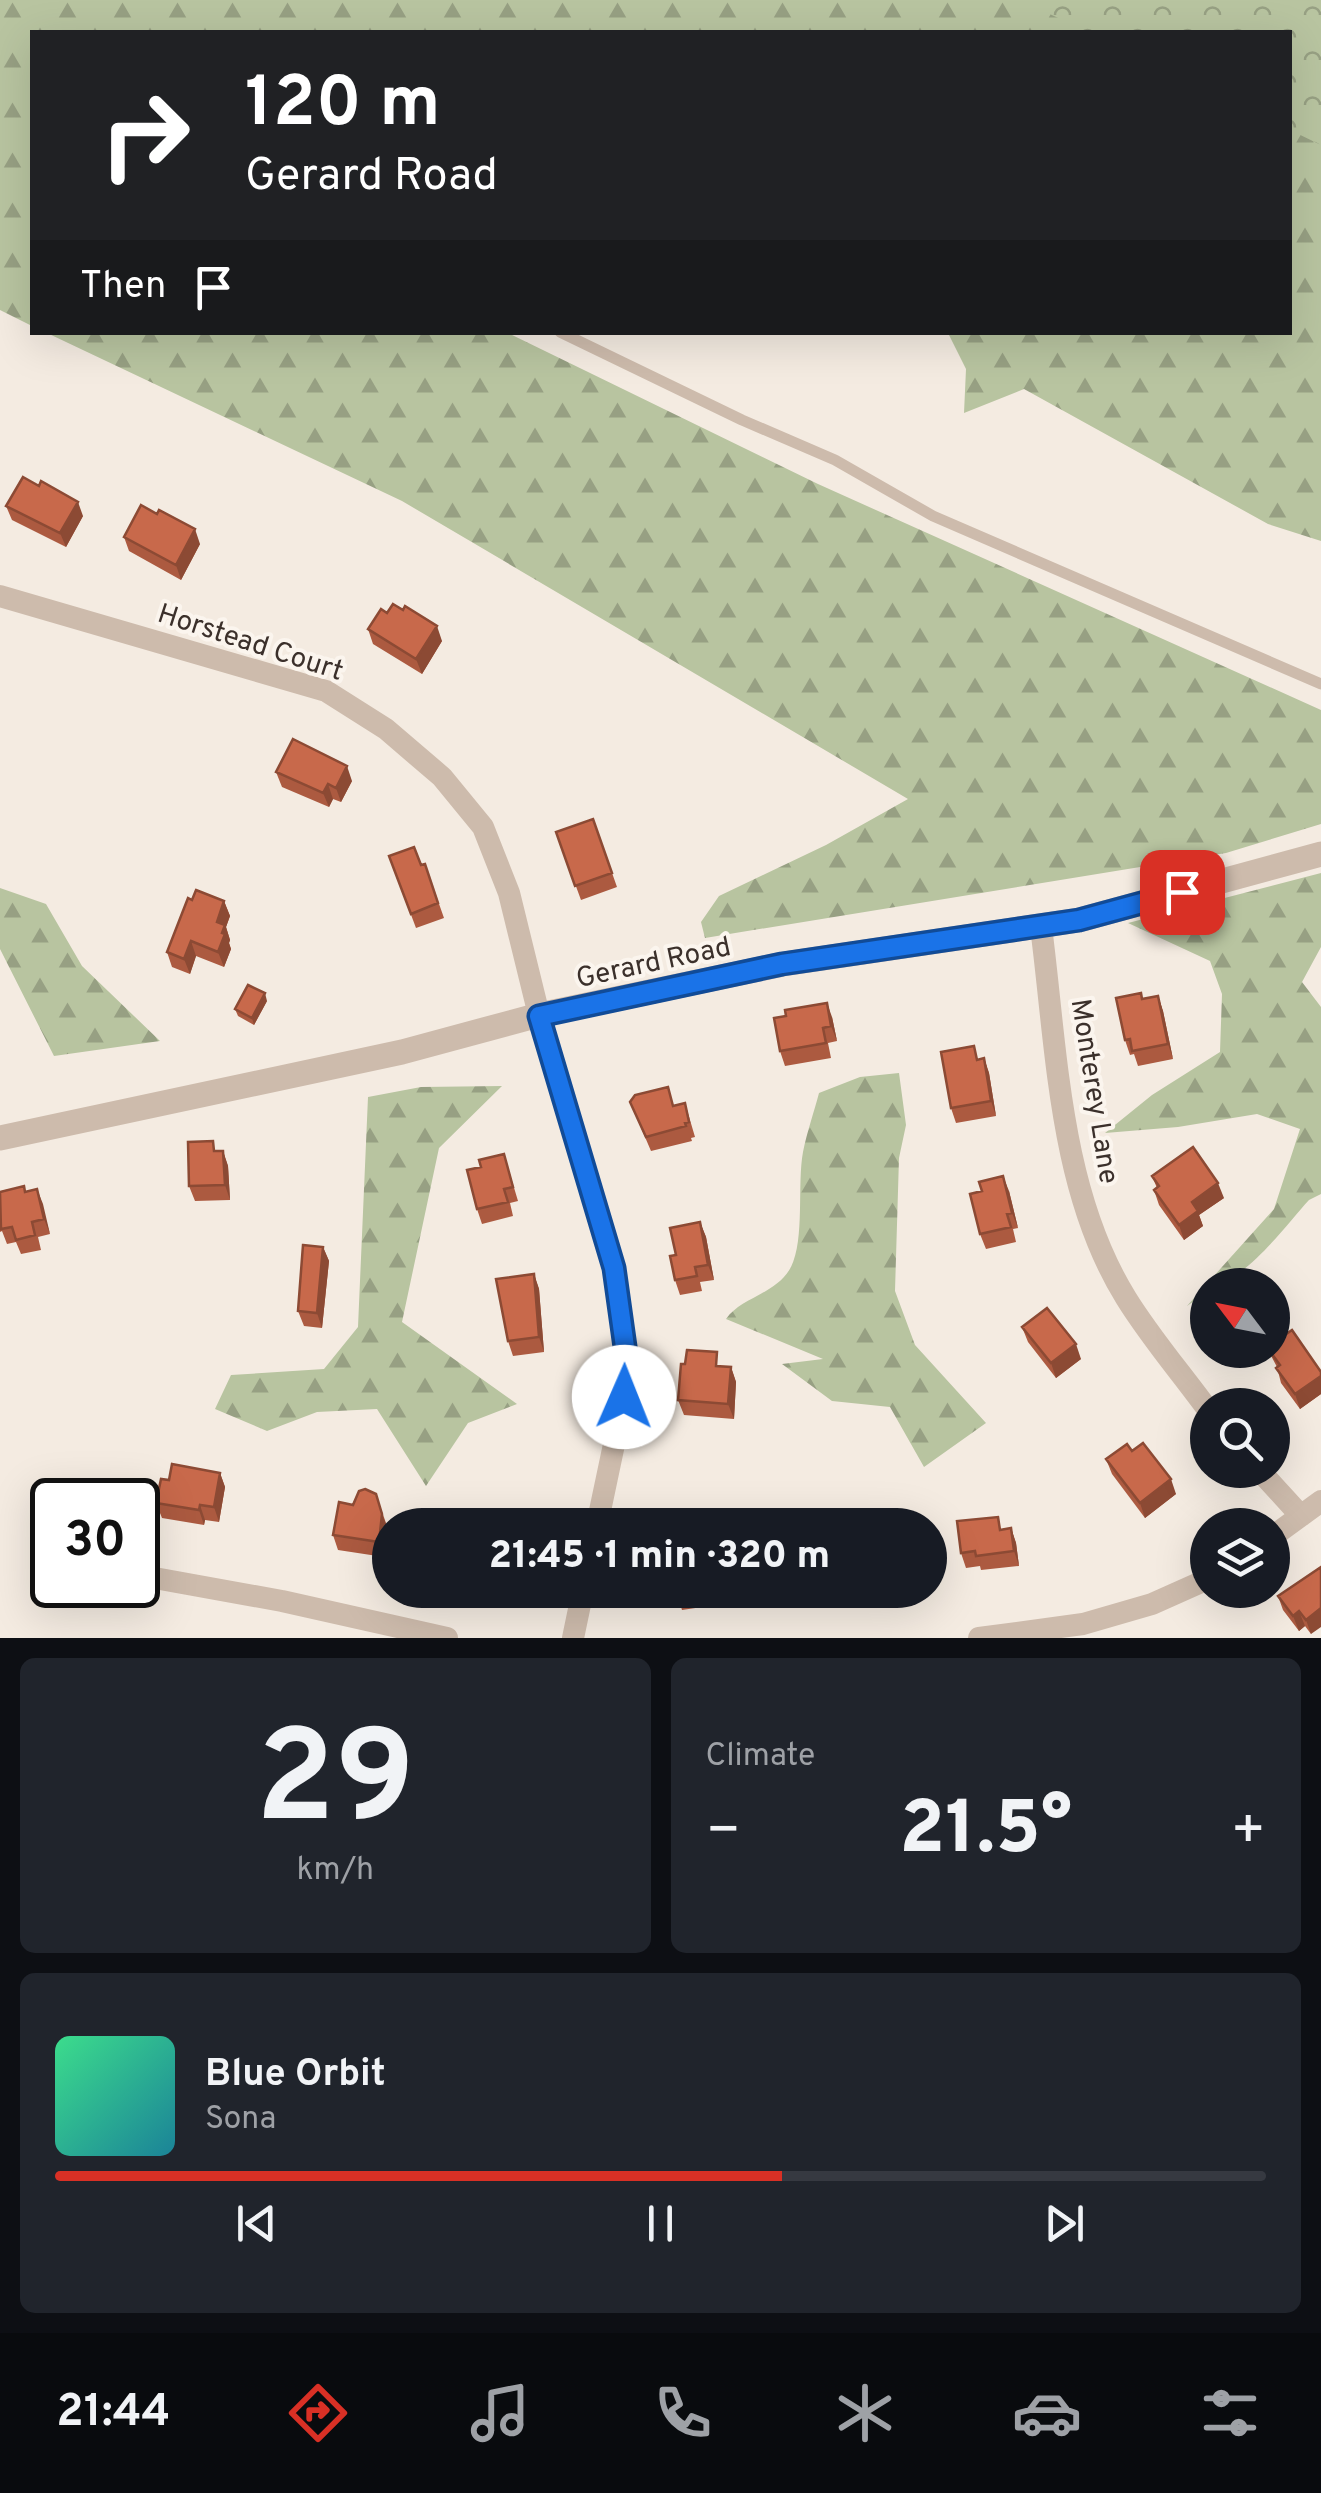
<!DOCTYPE html>
<meta charset="utf-8">
<style>
:root{--surface:#171b24;--page:#20242c;--text:#f1f3f6;--muted:#9ea1a6;--line:#363941;--accent:#d93025}
body{margin:0;font-family:Overpass,sans-serif;background:var(--page);color:var(--text);height:100vh;display:flex;flex-direction:column;font-size:38px;white-space:nowrap}
*{box-sizing:border-box;margin:0}
p{font-size:32px;color:var(--muted)}
.icon{flex:none;width:55px;height:55px;fill:none;stroke:currentColor;stroke-width:2;stroke-linecap:round;stroke-linejoin:round}
.map{position:relative;height:1638px;overflow:hidden}
.sheet{display:flex;flex-direction:column;gap:20px;padding:20px;background:#0d0f14;flex:1}
.sheet>*{flex:none}
.top-card{position:absolute;left:30px;top:30px;width:1262px;height:305px;border-radius:0px;box-shadow:0 10px 40px #0002;background:#202124;color:#fff;overflow:hidden}
.needle{width:65px;rotate:302deg}
.tools{position:absolute;left:1190px;top:1268px;display:grid;gap:20px}
.tools a{display:grid;place-items:center;width:100px;height:100px;border-radius:50%;background:var(--surface);box-shadow:0 10px 40px #0002;font-size:50px}
.speed{position:absolute;left:30px;top:1478px;display:flex;gap:20px;font-size:50px;font-weight:700;text-align:center}
.speed>*{display:grid;place-content:center;width:130px;height:130px;border-radius:50%;background:var(--surface);box-shadow:0 10px 40px #0002;line-height:1}
.speed .limit{border:5px solid #111;border-radius:15px;background:#fff;color:#111}
.pin{position:absolute;display:grid;place-items:center;width:85px;height:85px;color:#fff;margin:-42px;border-radius:20px;box-shadow:0 5px 15px #0006}
.me{position:absolute;width:110px;margin:-55px;rotate:1deg;stroke-linejoin:round;filter:drop-shadow(0 0 8px #0008)}
.turn{display:flex;align-items:center;gap:35px;height:210px;padding:0 50px;font-size:45px}
.turn .icon{width:130px;height:130px;stroke-width:2.5}
.turn b{display:block;font-size:70px;line-height:85px}
.then{display:flex;align-items:center;height:95px;padding:0 50px;background:#0003;gap:20px;font-size:38px}
.big{font-size:75px;font-weight:800;line-height:1.1}
.sheet .widget{flex:1;display:flex;flex-direction:column;justify-content:center;gap:15px;min-width:0;padding:0 35px;border-radius:15px;background:var(--page)}
.sheet .dial{align-items:center;gap:0}
.dial b{font-size:130px;line-height:1}
.song{display:flex;align-items:center;gap:30px}
.cover{width:120px;height:120px;border-radius:15px;background:linear-gradient(135deg,hsl(150 70% 55%),hsl(190 70% 35%))}
.played{height:10px;border-radius:5px;background:linear-gradient(90deg,var(--accent) 60%,var(--line) 60%)}
.keys{display:flex;justify-content:space-around;direction:ltr}
.heat{display:flex;justify-content:space-between;align-items:center;font-size:55px;direction:ltr}
.sheet .tiles{flex:1;display:grid;gap:20px;grid-template-columns:1fr 1fr}
.widget:last-child{grid-column:span 2}
.trip{position:absolute;left:372px;top:1508px;width:575px;height:100px;border-radius:50px;background:var(--surface);box-shadow:0 10px 40px #0002;font-weight:800;line-height:100px;text-align:center}
.tab-bar{display:flex;height:160px;justify-content:space-around;align-items:center;background:#090b0e;color:var(--muted)}
.tab-bar .icon{width:70px;height:70px}
.tab-bar .on{color:var(--accent)}
.tab-bar b{font-size:45px;color:var(--text)}
.map>svg:first-child{display:block}
.forest{fill:url(#forest-firs)}
.park{fill:url(#park-crowns)}
.lines{fill:none;stroke-linecap:round;stroke-linejoin:round}
.service{stroke:#cdbbac;stroke-width:11}
.minor{stroke:#cdbbac;stroke-width:22}
.tertiary{stroke:#cdbbac;stroke-width:25}
.wall{fill:#ac5a40}
.shaded-wall{fill:#8c4a34}
.building{fill:#c8694b;stroke:#8c4a34;stroke-width:2.5}
.route-casing{stroke:#114b97;stroke-width:25}
.route{stroke:#1a73e8;stroke-width:18}
.labels{text-anchor:middle;stroke-width:8;stroke-linejoin:round;paint-order:stroke}
.street-label{font-size:28px;fill:#3b302b;stroke:#fbf5ee}
</style>
<div class="map">
<svg width="1321" height="1638" viewBox="0 0 1321 1638">
<defs>
<pattern id="forest-firs" width="22" height="20" patternUnits="userSpaceOnUse" patternTransform="scale(2.5)"><rect width="22" height="20" fill="#b8c4a0"/><path d="M5 1l3.5 6h-7zM16 11l3.5 6h-7z" fill="#97a083"/></pattern>
<pattern id="park-crowns" width="20" height="18" patternUnits="userSpaceOnUse" patternTransform="scale(2.5)"><rect width="20" height="18" fill="#b8c4a0"/><path d="M2 6a3 3 0 1 1 6 0M12 15a3 3 0 1 1 6 0" fill="none" stroke="#97a083"/></pattern>
</defs>
<rect width="100%" height="100%" fill="#f4ebe1"/>
<path class="forest" d="M 0,0 L 1321,0 L 1321,541 L 1268,524 L 1024,389 L 964,413 L 966,369 L 948,333 L 1290,332 L 1290,32 L 32,32 L 32,326 L 0,310 Z
M 47,333 L 508,333 L 818,484 L 1321,710 L 1321,824 L 1226,853 L 705,938 L 701,922 L 719,896 L 826,845 L 908,799 L 402,501 Z
M 1321,873 L 1321,947 L 1302,982 L 1321,1007 L 1321,1194 L 1309,1200 C 1286,1225 1243,1285 1208,1285 L 1207,1292 L 1187,1306 L 1274,1209 L 1300,1129 L 1257,1114 L 1178,1127 L 1105,1133 L 1152,1095 L 1220,1052 L 1222,994 L 1210,961 L 1128,923 Z
M 0,888 L 46,904 L 82,966 L 160,1041 L 54,1056 L 0,949 Z
M 899,1073 L 906,1125 L 899,1158 L 895,1291 L 915,1345 L 986,1423 L 924,1467 L 890,1407 L 832,1401 L 782,1364 L 823,1359 L 726,1319 C 741,1297 777,1294 791,1267 C 805,1239 797,1184 803,1152 C 807,1132 814,1112 819,1093 L 860,1077 Z
M 502,1086 L 439,1148 L 402,1322 L 517,1404 L 468,1423 L 426,1486 L 377,1409 L 317,1412 L 267,1431 L 215,1409 L 231,1375 L 324,1369 L 358,1327 L 368,1097 L 421,1087 Z"/>
<path class="park" d="M 1020,0 L 1321,0 L 1321,145 L 1290,130 L 1290,32 L 1088,32 Z"/>
<g class="lines">
<path class="service" d="M 560,332 L 742,420 L 835,460 L 933,516 L 1321,684"/>
<path class="minor" d="M 0,596 L 326,691 L 386,729 L 442,777 L 483,827 L 509,893 L 539,1015 L 614,1268 L 626,1354 L 624,1397 L 597,1525
M 1041,927 C 1057,1050 1059,1190 1126,1298 C 1150,1337 1181,1373 1208,1410
M 1259,1470 L 1301,1516
M 1272,1537 L 1321,1501
M 138,1575 L 282,1601 L 447,1638
M 573,1638 L 583,1590
M 979,1638 L 1083,1624 L 1152,1604 L 1208,1579"/>
<path class="tertiary" d="M 0,1138 L 402,1052 L 539,1015 L 783,964 L 1079,920 L 1321,854"/>
</g>
<path class="wall" d="M 6,506 L 83,516 L 66,547 L 12,520 Z
M 124,537 L 200,544 L 181,580 L 129,551 Z
M 387,613 L 442,641 L 422,674 L 373,644 L 368,629 Z
M 276,772 L 352,781 L 341,802 L 333,799 L 329,807 L 282,787 Z
M 593,819 L 617,887 L 581,900 L 556,832 Z
M 389,856 L 421,865 L 425,864 L 444,918 L 416,928 Z
M 192,900 L 224,901 L 230,916 L 226,927 L 230,940 L 229,943 L 231,949 L 224,967 L 196,956 L 190,974 L 172,967 L 167,952 Z
M 1158,996 L 1163,1011 L 1173,1059 L 1138,1066 L 1134,1054 L 1130,1055 L 1125,1040 L 1143,999 Z
M 267,1001 L 254,1025 L 238,1016 L 235,1009 Z
M 832,1017 L 837,1041 L 828,1043 L 831,1058 L 785,1066 L 780,1051 Z
M 984,1058 L 989,1073 L 996,1116 L 956,1123 L 951,1108 L 979,1059 Z
M 630,1102 L 675,1105 L 685,1103 L 695,1137 L 691,1138 L 692,1141 L 651,1151 Z
M 217,1151 L 223,1151 L 228,1166 L 230,1200 L 195,1201 L 189,1186 Z
M 504,1154 L 518,1201 L 510,1203 L 513,1216 L 482,1224 L 477,1209 L 481,1167 Z
M 1152,1176 L 1224,1198 L 1199,1215 L 1203,1226 L 1184,1240 L 1159,1205 L 1154,1190 L 1157,1188 Z
M 37,1189 L 50,1234 L 38,1237 L 41,1250 L 21,1254 L 16,1242 L 7,1244 L 2,1231 L 0,1232 L 0,1192 L 26,1192 Z
M 1009,1191 L 1018,1228 L 1013,1229 L 1016,1242 L 986,1249 L 980,1234 Z
M 700,1222 L 706,1237 L 714,1280 L 700,1282 L 702,1291 L 680,1295 L 675,1280 L 676,1255 Z
M 323,1247 L 329,1261 L 322,1328 L 304,1326 L 298,1311 Z
M 534,1274 L 539,1289 L 544,1352 L 513,1356 L 508,1341 Z
M 1022,1327 L 1081,1359 L 1056,1378 L 1028,1342 Z
M 1268,1350 L 1321,1372 L 1321,1394 L 1300,1409 L 1281,1383 L 1277,1367 Z
M 722,1366 L 731,1367 L 736,1382 L 734,1419 L 684,1415 L 678,1400 Z
M 1132,1451 L 1176,1494 L 1145,1518 L 1112,1474 L 1106,1459 Z
M 220,1473 L 225,1487 L 219,1522 L 205,1520 L 204,1525 L 162,1518 L 156,1503 L 169,1480 Z
M 376,1494 L 388,1529 L 384,1557 L 338,1550 L 333,1535 L 353,1505 Z
M 1011,1528 L 1016,1543 L 1019,1566 L 981,1570 L 980,1566 L 966,1568 L 961,1553 L 1003,1529 Z
M 1321,1567 L 1311,1634 L 1305,1626 L 1299,1631 L 1283,1610 L 1278,1596 Z
M 676,1590 L 727,1590 L 729,1603 L 682,1610 Z"/>
<path class="shaded-wall" d="M 78,502 L 83,516 L 66,547 L 60,533 Z
M 195,529 L 200,544 L 181,580 L 176,565 Z
M 437,626 L 442,641 L 422,674 L 416,659 Z
M 347,766 L 352,781 L 341,802 L 336,788 Z
M 328,784 L 333,799 L 329,807 L 323,793 Z
M 224,901 L 230,916 L 226,927 L 230,940 L 229,943 L 231,949 L 224,967 L 218,952 L 217,922 Z
M 191,941 L 196,956 L 190,974 L 184,959 Z
M 265,993 L 267,1001 L 254,1025 L 252,1018 Z
M 1158,996 L 1163,1011 L 1173,1059 L 1168,1044 Z
M 827,1003 L 832,1017 L 837,1041 L 831,1026 Z
M 984,1058 L 989,1073 L 996,1116 L 991,1101 Z
M 223,1151 L 228,1166 L 230,1200 L 225,1185 Z
M 1003,1176 L 1009,1191 L 1018,1228 L 1012,1213 Z
M 1218,1183 L 1224,1198 L 1199,1215 L 1203,1226 L 1184,1240 L 1179,1225 L 1192,1202 Z
M 37,1189 L 43,1204 L 50,1234 L 44,1219 Z
M 700,1222 L 706,1237 L 714,1280 L 708,1265 Z
M 323,1247 L 329,1261 L 322,1328 L 317,1313 Z
M 534,1274 L 539,1289 L 544,1352 L 539,1337 Z
M 1076,1344 L 1081,1359 L 1056,1378 L 1051,1363 Z
M 731,1367 L 736,1382 L 734,1419 L 728,1404 Z
M 1321,1376 L 1321,1394 L 1300,1409 L 1295,1394 Z
M 220,1473 L 225,1487 L 219,1522 L 214,1507 Z
M 1171,1479 L 1176,1494 L 1145,1518 L 1140,1503 Z
M 200,1505 L 205,1520 L 204,1525 L 199,1510 Z
M 382,1514 L 388,1529 L 384,1557 L 379,1542 Z
M 1011,1528 L 1016,1543 L 1019,1566 L 1014,1551 Z
M 1321,1608 L 1321,1627 L 1311,1634 L 1306,1620 Z
M 1299,1611 L 1305,1626 L 1299,1631 L 1293,1616 Z"/>
<path class="building" d="M 23,477 L 39,486 L 41,481 L 78,502 L 60,533 L 6,506 Z
M 141,505 L 157,514 L 159,510 L 195,529 L 176,565 L 124,537 Z
M 393,604 L 403,610 L 405,606 L 437,626 L 416,659 L 368,629 L 381,609 L 387,613 Z
M 293,739 L 347,766 L 336,788 L 328,784 L 323,793 L 276,772 Z
M 593,819 L 612,873 L 575,886 L 556,832 Z
M 414,847 L 421,865 L 425,864 L 438,903 L 411,914 L 389,856 Z
M 196,890 L 224,901 L 217,922 L 225,925 L 222,933 L 225,934 L 218,952 L 191,941 L 184,959 L 167,952 L 188,898 L 192,900 Z
M 248,985 L 265,993 L 252,1018 L 235,1009 Z
M 1141,993 L 1142,999 L 1158,996 L 1168,1044 L 1132,1051 L 1130,1039 L 1125,1040 L 1116,998 Z
M 827,1003 L 831,1026 L 823,1028 L 826,1043 L 780,1051 L 774,1018 L 786,1016 L 785,1010 Z
M 974,1046 L 977,1060 L 984,1058 L 991,1101 L 951,1108 L 941,1052 Z
M 668,1087 L 673,1106 L 685,1103 L 689,1122 L 685,1123 L 686,1126 L 646,1137 L 630,1102 L 635,1095 Z
M 213,1141 L 214,1151 L 223,1151 L 225,1185 L 189,1186 L 188,1142 Z
M 1193,1147 L 1218,1183 L 1192,1202 L 1198,1211 L 1179,1225 L 1154,1190 L 1159,1186 L 1152,1176 Z
M 504,1154 L 513,1187 L 504,1189 L 508,1202 L 477,1209 L 467,1170 L 481,1167 L 479,1160 Z
M 1003,1176 L 1012,1213 L 1007,1214 L 1011,1227 L 980,1234 L 970,1194 L 982,1191 L 979,1182 Z
M 24,1186 L 25,1192 L 37,1189 L 44,1219 L 32,1222 L 35,1235 L 16,1240 L 12,1227 L 1,1229 L 0,1192 Z
M 700,1222 L 708,1265 L 695,1267 L 697,1276 L 675,1280 L 670,1256 L 676,1255 L 670,1228 Z
M 303,1245 L 323,1247 L 317,1313 L 298,1311 Z
M 534,1274 L 539,1337 L 508,1341 L 496,1279 Z
M 1047,1308 L 1076,1344 L 1051,1363 L 1022,1327 Z
M 1292,1330 L 1321,1372 L 1321,1376 L 1295,1394 L 1276,1368 L 1280,1365 L 1269,1350 L 1272,1350 L 1272,1344 Z
M 687,1350 L 717,1352 L 716,1366 L 731,1367 L 728,1404 L 678,1400 L 681,1364 L 685,1364 Z
M 1143,1443 L 1171,1479 L 1140,1503 L 1106,1459 L 1127,1444 L 1132,1451 Z
M 172,1464 L 220,1473 L 214,1507 L 200,1505 L 199,1510 L 156,1503 L 161,1479 L 169,1480 Z
M 365,1489 L 376,1494 L 382,1514 L 379,1542 L 333,1535 L 339,1502 L 353,1505 L 359,1491 Z
M 860,1513 L 862,1525 L 843,1525 L 842,1516 Z
M 998,1517 L 1000,1530 L 1011,1528 L 1014,1551 L 976,1556 L 975,1551 L 961,1553 L 957,1521 Z
M 464,1522 L 483,1525 L 463,1525 Z
M 1321,1567 L 1321,1608 L 1306,1620 L 1299,1611 L 1293,1616 L 1278,1596 Z
M 676,1590 L 715,1590 L 677,1596 Z"/>
<g class="lines">
<defs>
<path id="route" d="M 624,1397 L 626,1354 L 614,1268 L 539,1016 L 782,964 L 1079,920 L 1182,892"/>
</defs>
<use href="#route" class="route-casing"/>
<use href="#route" class="route"/>
</g>
<g class="labels">
<g class="street-label">
<text transform="translate(251 641) rotate(18)" y="10">Horstead Court</text>
<text transform="translate(653 961) rotate(-12)" y="10">Gerard Road</text>
<text transform="translate(1096 1091) rotate(81)" y="10">Monterey Lane</text>
</g>
</g>
</svg>
<div class="tools">
<a><svg class="needle" viewBox="-14 -14 28 28"><path d="M0-13l5 13h-10z" fill="#e53935"/><path d="M0 13l5-13h-10z" fill="#9ea1a6"/></svg></a>
<a><svg class="icon" aria-label="search" viewBox="0 0 24 24"><circle cx="10" cy="10" r="6"/><path d="M15 15l6 6"/></svg></a>
<a><svg class="icon" aria-label="layers" viewBox="0 0 24 24"><path d="M12 4l9 5-9 5-9-5zM3 14l9 5 9-5"/></svg></a>
</div>
<div class="speed"><div class="limit">30</div></div>
<div class="pin" style="left:1182px;top:892px;background:#d93025"><svg class="icon" aria-label="arrive" viewBox="0 0 24 24"><path d="M6 21V4h12l-3 4 3 4H6"/></svg></div>
<svg class="me" style="left:624px;top:1397px" viewBox="-20 -20 40 40"><circle r="19" fill="#fff"/><path d="M0-13L10 11 0 6-10 11z" fill="#1a73e8"/></svg>
<div class="trip">21:45 · 1 min · 320 m</div>
<div class="top-card">
<div class="turn"><svg class="icon" aria-label="right" viewBox="0 0 24 24"><path d="M7 20v-9h11M14 6l5 5-5 5"/></svg><div><b>120 m</b>Gerard Road</div></div>
<div class="then">Then<svg class="icon" aria-label="arrive" viewBox="0 0 24 24"><path d="M6 21V4h12l-3 4 3 4H6"/></svg></div>
</div>
</div>
<section class="sheet">
<div class="tiles">
<div class="widget dial"><b>29</b><p>km/h</p></div>
<div class="widget"><p>Climate</p>
<div class="heat"><a>−</a><b class="big">21.5°</b><a>+</a></div>
</div>
<div class="widget">
<div class="song"><i class="cover"></i><div><b>Blue Orbit</b><p>Sona</p></div></div>
<div class="played"></div>
<div class="keys"><svg class="icon" aria-label="previous" viewBox="0 0 24 24"><path d="M18 5L8 12l10 7zM5 5v14"/></svg><svg class="icon" aria-label="pause" viewBox="0 0 24 24"><path d="M8 5v14M16 5v14"/></svg><svg class="icon" aria-label="next" viewBox="0 0 24 24"><path d="M6 5l10 7-10 7zM19 5v14"/></svg></div>
</div>
</div>
</section>
<nav class="tab-bar">
<b>21:44</b>
<svg class="icon on" aria-label="directions" viewBox="0 0 24 24"><path d="M12 3l9 9-9 9-9-9zM9 14v-3h6M13 9l2 2-2 2"/></svg>
<svg class="icon" aria-label="music" viewBox="0 0 24 24"><path d="M9 18V5l10-2v13"/><circle cx="6" cy="18" r="3"/><circle cx="16" cy="16" r="3"/></svg>
<svg class="icon" aria-label="phone" viewBox="0 0 24 24"><path d="M5 4h4l2 5-3 2q2 4 5 5l2-3 5 2v4C11 20 4 13 5 4z"/></svg>
<svg class="icon" aria-label="climate" viewBox="0 0 24 24"><path d="M12 3v18M4 7l16 10M4 17L20 7"/></svg>
<svg class="icon" aria-label="car" viewBox="0 0 24 24"><path d="M5 17H2v-5l4-1 3-4h7l3 4 3 1v5h-3M9 17h6M6 11h13"/><circle cx="7" cy="17" r="2"/><circle cx="17" cy="17" r="2"/></svg>
<svg class="icon" aria-label="filters" viewBox="0 0 24 24"><path d="M4 7h16M4 17h16"/><circle cx="9" cy="7" r="2"/><circle cx="15" cy="17" r="2"/></svg>
</nav>
